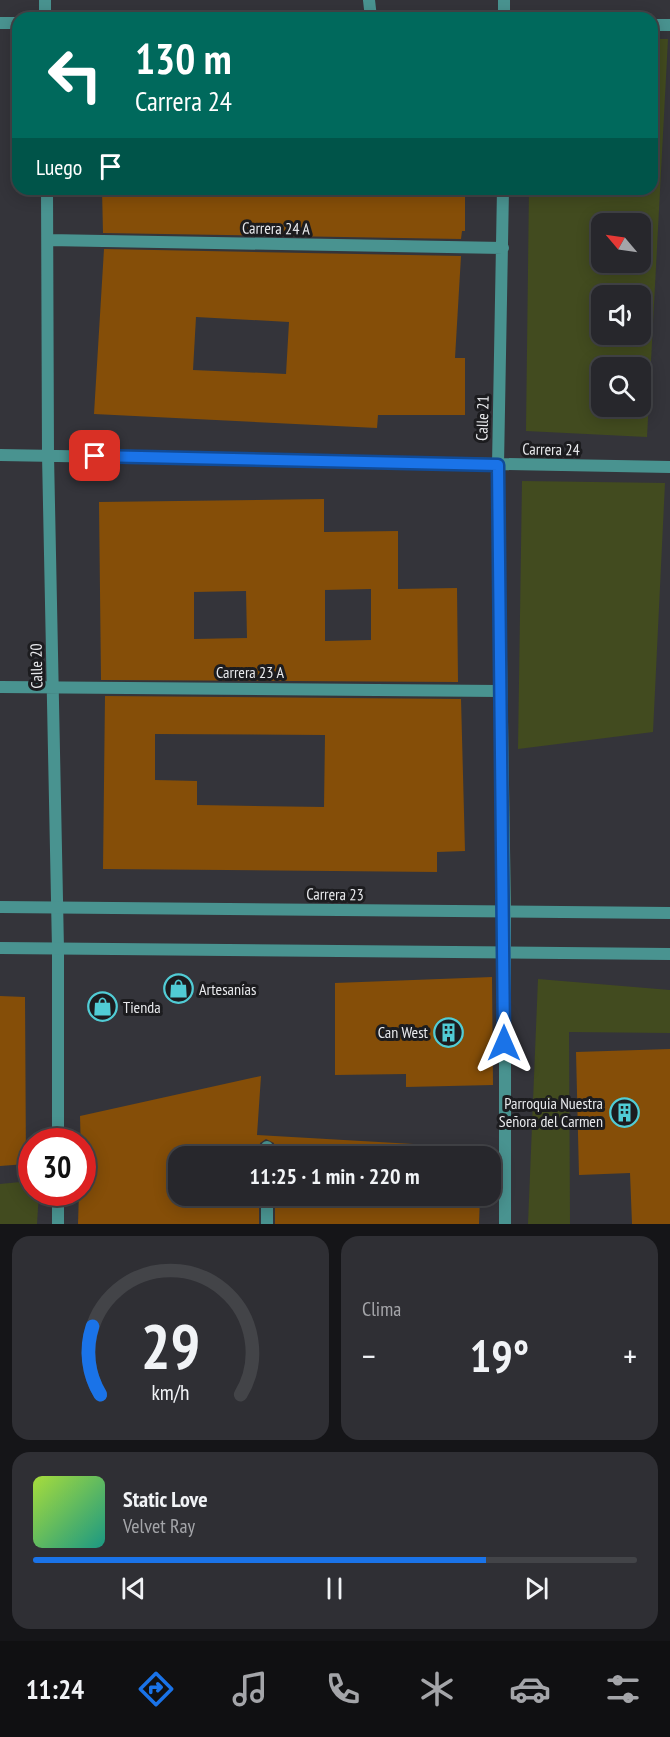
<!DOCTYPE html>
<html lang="es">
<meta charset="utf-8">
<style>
:root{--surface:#27272c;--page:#2f2f34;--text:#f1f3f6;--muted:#a4a5a9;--line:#434448;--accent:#1a73e8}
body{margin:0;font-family:"PT Sans Narrow",sans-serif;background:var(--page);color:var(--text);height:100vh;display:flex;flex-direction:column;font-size:22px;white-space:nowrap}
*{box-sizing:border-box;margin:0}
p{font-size:20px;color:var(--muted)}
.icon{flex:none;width:33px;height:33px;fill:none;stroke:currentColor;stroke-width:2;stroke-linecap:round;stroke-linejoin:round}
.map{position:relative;height:1224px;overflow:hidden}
.side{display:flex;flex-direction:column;gap:12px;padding:12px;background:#151518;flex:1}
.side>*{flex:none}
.banner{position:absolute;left:12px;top:12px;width:646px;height:183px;border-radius:18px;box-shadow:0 3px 15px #0003,0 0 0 2px var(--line);background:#00695c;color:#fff;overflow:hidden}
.needle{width:39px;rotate:299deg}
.tools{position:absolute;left:591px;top:213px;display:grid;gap:12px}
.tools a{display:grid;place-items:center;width:60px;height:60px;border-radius:12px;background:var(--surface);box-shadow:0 3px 15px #0003,0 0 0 2px var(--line);font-size:30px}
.speed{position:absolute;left:18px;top:1128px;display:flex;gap:12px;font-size:30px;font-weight:700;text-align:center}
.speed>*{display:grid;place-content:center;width:78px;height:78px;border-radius:50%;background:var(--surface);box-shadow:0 3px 15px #0003,0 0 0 2px var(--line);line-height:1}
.speed .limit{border:9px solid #d22;background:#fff;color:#111}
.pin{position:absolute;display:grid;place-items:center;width:51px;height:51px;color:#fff;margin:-26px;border-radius:12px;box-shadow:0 3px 9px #0006}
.me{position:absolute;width:66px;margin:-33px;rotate:0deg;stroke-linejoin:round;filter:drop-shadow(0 0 4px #0008)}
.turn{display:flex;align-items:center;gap:21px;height:126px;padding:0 24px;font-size:27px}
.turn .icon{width:78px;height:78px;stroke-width:2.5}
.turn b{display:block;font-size:42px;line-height:51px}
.then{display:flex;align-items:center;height:57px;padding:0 24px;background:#0003;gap:12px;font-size:22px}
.big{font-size:45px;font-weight:700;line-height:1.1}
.side .tile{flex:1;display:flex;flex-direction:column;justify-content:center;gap:9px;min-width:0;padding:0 21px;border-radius:18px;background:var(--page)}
.side .dial{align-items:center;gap:0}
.dial svg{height:156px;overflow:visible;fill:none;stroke:var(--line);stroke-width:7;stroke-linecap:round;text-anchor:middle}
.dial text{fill:var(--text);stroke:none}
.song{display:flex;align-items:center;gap:18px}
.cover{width:72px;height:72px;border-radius:9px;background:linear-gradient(135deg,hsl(80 70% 55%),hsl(170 70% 35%))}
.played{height:6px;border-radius:3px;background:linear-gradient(90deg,var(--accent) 75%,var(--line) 75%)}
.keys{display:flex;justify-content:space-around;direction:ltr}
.heat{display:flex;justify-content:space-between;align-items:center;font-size:33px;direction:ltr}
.side .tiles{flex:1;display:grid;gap:12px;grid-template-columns:1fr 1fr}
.tile:last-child{grid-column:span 2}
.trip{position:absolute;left:168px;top:1146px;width:333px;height:60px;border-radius:18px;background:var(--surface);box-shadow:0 3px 15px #0003,0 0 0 2px var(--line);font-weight:700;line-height:60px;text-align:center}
.dock{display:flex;height:96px;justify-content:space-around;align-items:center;background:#101012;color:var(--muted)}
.dock .icon{width:42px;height:42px}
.dock .current{color:var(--accent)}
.dock b{font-size:27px;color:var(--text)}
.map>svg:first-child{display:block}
.green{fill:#424b1f;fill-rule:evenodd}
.building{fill:#854e08;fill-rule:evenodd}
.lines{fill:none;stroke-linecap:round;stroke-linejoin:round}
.minor{stroke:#499390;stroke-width:12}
.tertiary{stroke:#499390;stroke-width:12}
.route-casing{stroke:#114b97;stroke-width:15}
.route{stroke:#1a73e8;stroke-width:10}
.labels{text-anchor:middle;stroke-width:6;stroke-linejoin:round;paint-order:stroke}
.street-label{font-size:16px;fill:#e8e9ec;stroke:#1c1c1f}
.poi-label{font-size:16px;fill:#e8e9ec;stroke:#1c1c1f;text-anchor:start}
</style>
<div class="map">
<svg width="670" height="1224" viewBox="0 0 670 1224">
<rect width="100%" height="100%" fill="#34343a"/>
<path class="green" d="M 653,39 L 668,39 L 647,437 L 526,431 L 529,189 L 652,189 ZM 602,224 L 640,224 L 640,262 L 602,262 ZM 602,296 L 640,296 L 640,334 L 602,334 ZM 602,368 L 640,368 L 640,406 L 602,406 Z
M 522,481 L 665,483 L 653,732 L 518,749 Z
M 538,979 L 670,990 L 670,1033 L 569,1032 L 570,1224 L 528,1224 Z
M 31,1181 L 32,1192 L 39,1193 L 37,1224 L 0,1224 L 0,1184 Z"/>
<path class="building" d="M 102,189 L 465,189 L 465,231 L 462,231 L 461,239 L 103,233 Z
M 104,249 L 461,256 L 455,358 L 465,358 L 465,415 L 378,415 L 377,428 L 94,414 ZM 196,317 L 289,322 L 286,374 L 193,370 Z
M 324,499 L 324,532 L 398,531 L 398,589 L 457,588 L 458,682 L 101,680 L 99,502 ZM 371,589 L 371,640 L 325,641 L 325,590 ZM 246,591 L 247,638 L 194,639 L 194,592 Z
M 105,696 L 461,699 L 465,851 L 437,852 L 437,872 L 103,869 ZM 155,734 L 325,735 L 324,807 L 197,805 L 197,781 L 155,780 Z
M 492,977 L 493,1085 L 406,1087 L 406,1074 L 335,1075 L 335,983 Z
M 0,996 L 25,997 L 26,1164 L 0,1166 Z
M 670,1049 L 670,1224 L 632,1224 L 630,1173 L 579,1175 L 576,1052 Z
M 261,1076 L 257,1135 L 483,1148 L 482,1156 L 275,1156 L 274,1143 L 266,1139 L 260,1143 L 259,1156 L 178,1156 L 178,1196 L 259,1196 L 259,1224 L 78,1224 L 79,1192 L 82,1192 L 80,1116 Z
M 275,1196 L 480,1196 L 479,1224 L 275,1224 Z"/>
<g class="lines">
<path class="minor" d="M 369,0 L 371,18
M 45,18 L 45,0
M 504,18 L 504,0
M 0,23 L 18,23
M 652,25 L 670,25
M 47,189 L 48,455 L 58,949 L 58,1142
M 503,189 L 498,465 L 505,912 L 505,1224
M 48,240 L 503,248
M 0,455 L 670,467
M 0,687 L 499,691
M 267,1147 L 267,1156
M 58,1192 L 58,1224
M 267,1196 L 267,1224"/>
<path class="tertiary" d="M 0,907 L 670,913
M 0,948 L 670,954"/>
</g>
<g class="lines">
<defs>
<path id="route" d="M 95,456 L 498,465 L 504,1043"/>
</defs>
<use href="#route" class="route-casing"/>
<use href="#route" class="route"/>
</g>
<defs>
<symbol id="shop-ring" viewBox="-11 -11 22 22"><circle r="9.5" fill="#1c1c1f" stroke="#51ccd5" stroke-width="1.5"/><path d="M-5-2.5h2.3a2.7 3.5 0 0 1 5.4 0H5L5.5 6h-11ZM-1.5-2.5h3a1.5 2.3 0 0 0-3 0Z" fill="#51ccd5"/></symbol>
<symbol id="building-ring" viewBox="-11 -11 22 22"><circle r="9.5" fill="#1c1c1f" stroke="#51ccd5" stroke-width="1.5"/><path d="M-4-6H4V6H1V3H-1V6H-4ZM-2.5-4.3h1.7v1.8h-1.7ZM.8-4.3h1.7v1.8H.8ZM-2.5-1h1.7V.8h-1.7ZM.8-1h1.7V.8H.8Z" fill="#51ccd5"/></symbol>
</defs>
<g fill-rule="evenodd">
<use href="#shop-ring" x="162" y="972" width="33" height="33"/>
<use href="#shop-ring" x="86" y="990" width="33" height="33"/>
<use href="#building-ring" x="432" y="1016" width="33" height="33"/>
<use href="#building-ring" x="608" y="1096" width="33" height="33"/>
</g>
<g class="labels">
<g class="street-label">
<text transform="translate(276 228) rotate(1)" y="6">Carrera 24 A</text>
<text transform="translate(482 418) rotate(-88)" y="6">Calle 21</text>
<text transform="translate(551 449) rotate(1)" y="6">Carrera 24</text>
<text transform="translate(36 666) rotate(-91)" y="6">Calle 20</text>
<text x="250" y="678">Carrera 23 A</text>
<text transform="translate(335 894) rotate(1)" y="6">Carrera 23</text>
</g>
<g class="poi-label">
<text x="199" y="995">Artesanías</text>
<text x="123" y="1013">Tienda</text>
<text x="428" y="1038" text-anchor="end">Can West</text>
<text x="603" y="1109" text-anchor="end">Parroquia Nuestra<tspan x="603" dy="18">Señora del Carmen</tspan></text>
</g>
</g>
</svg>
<div class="tools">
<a><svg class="needle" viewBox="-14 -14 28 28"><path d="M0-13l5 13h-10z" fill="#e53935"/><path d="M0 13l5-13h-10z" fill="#a4a5a9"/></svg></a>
<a><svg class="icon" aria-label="sound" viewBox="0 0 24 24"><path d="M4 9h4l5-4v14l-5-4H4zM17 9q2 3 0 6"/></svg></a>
<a><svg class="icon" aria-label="search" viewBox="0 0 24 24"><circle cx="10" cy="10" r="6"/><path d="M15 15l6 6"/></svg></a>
</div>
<div class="speed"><div class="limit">30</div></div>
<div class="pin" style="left:95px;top:456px;background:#d93025"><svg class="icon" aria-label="arrive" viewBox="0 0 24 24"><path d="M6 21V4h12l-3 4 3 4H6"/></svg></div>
<svg class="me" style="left:504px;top:1043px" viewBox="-20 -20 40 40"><path d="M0-17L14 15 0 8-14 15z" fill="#1a73e8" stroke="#fff" stroke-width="4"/></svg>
<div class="trip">11:25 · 1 min · 220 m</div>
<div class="banner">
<div class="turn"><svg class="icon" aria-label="left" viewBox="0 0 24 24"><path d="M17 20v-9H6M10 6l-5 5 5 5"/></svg><div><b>130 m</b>Carrera 24</div></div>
<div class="then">Luego<svg class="icon" aria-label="arrive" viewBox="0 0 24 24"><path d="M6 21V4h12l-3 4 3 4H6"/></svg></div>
</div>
</div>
<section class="side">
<div class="tiles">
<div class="tile dial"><svg viewBox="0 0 100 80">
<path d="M14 69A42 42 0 1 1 86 69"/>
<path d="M14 69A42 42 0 0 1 10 34" stroke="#1a73e8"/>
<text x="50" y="56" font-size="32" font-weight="700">29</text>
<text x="50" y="72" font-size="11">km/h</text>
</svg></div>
<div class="tile"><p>Clima</p>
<div class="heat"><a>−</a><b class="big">19°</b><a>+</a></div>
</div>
<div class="tile">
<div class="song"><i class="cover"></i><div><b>Static Love</b><p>Velvet Ray</p></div></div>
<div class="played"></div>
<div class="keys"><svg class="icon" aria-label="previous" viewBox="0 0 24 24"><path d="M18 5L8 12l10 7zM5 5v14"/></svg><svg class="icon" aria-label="pause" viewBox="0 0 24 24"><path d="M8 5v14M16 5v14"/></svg><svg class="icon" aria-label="next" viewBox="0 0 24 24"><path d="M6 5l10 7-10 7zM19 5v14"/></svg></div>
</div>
</div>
</section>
<nav class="dock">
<b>11:24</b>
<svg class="icon current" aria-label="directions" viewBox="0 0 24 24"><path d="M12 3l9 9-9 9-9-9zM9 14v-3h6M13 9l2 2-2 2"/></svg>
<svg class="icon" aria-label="music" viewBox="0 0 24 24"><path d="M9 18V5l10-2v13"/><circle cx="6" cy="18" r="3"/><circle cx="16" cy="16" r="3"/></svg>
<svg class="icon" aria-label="phone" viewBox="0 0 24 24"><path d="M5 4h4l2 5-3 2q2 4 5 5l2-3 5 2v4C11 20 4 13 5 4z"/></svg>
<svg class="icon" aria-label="climate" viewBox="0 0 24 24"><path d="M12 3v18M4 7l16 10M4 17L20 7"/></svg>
<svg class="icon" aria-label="car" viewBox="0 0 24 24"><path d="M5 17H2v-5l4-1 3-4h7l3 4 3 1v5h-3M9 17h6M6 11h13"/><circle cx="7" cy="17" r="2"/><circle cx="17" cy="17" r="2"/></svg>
<svg class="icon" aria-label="filters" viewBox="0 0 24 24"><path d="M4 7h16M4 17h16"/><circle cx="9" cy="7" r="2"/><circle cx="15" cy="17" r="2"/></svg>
</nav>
